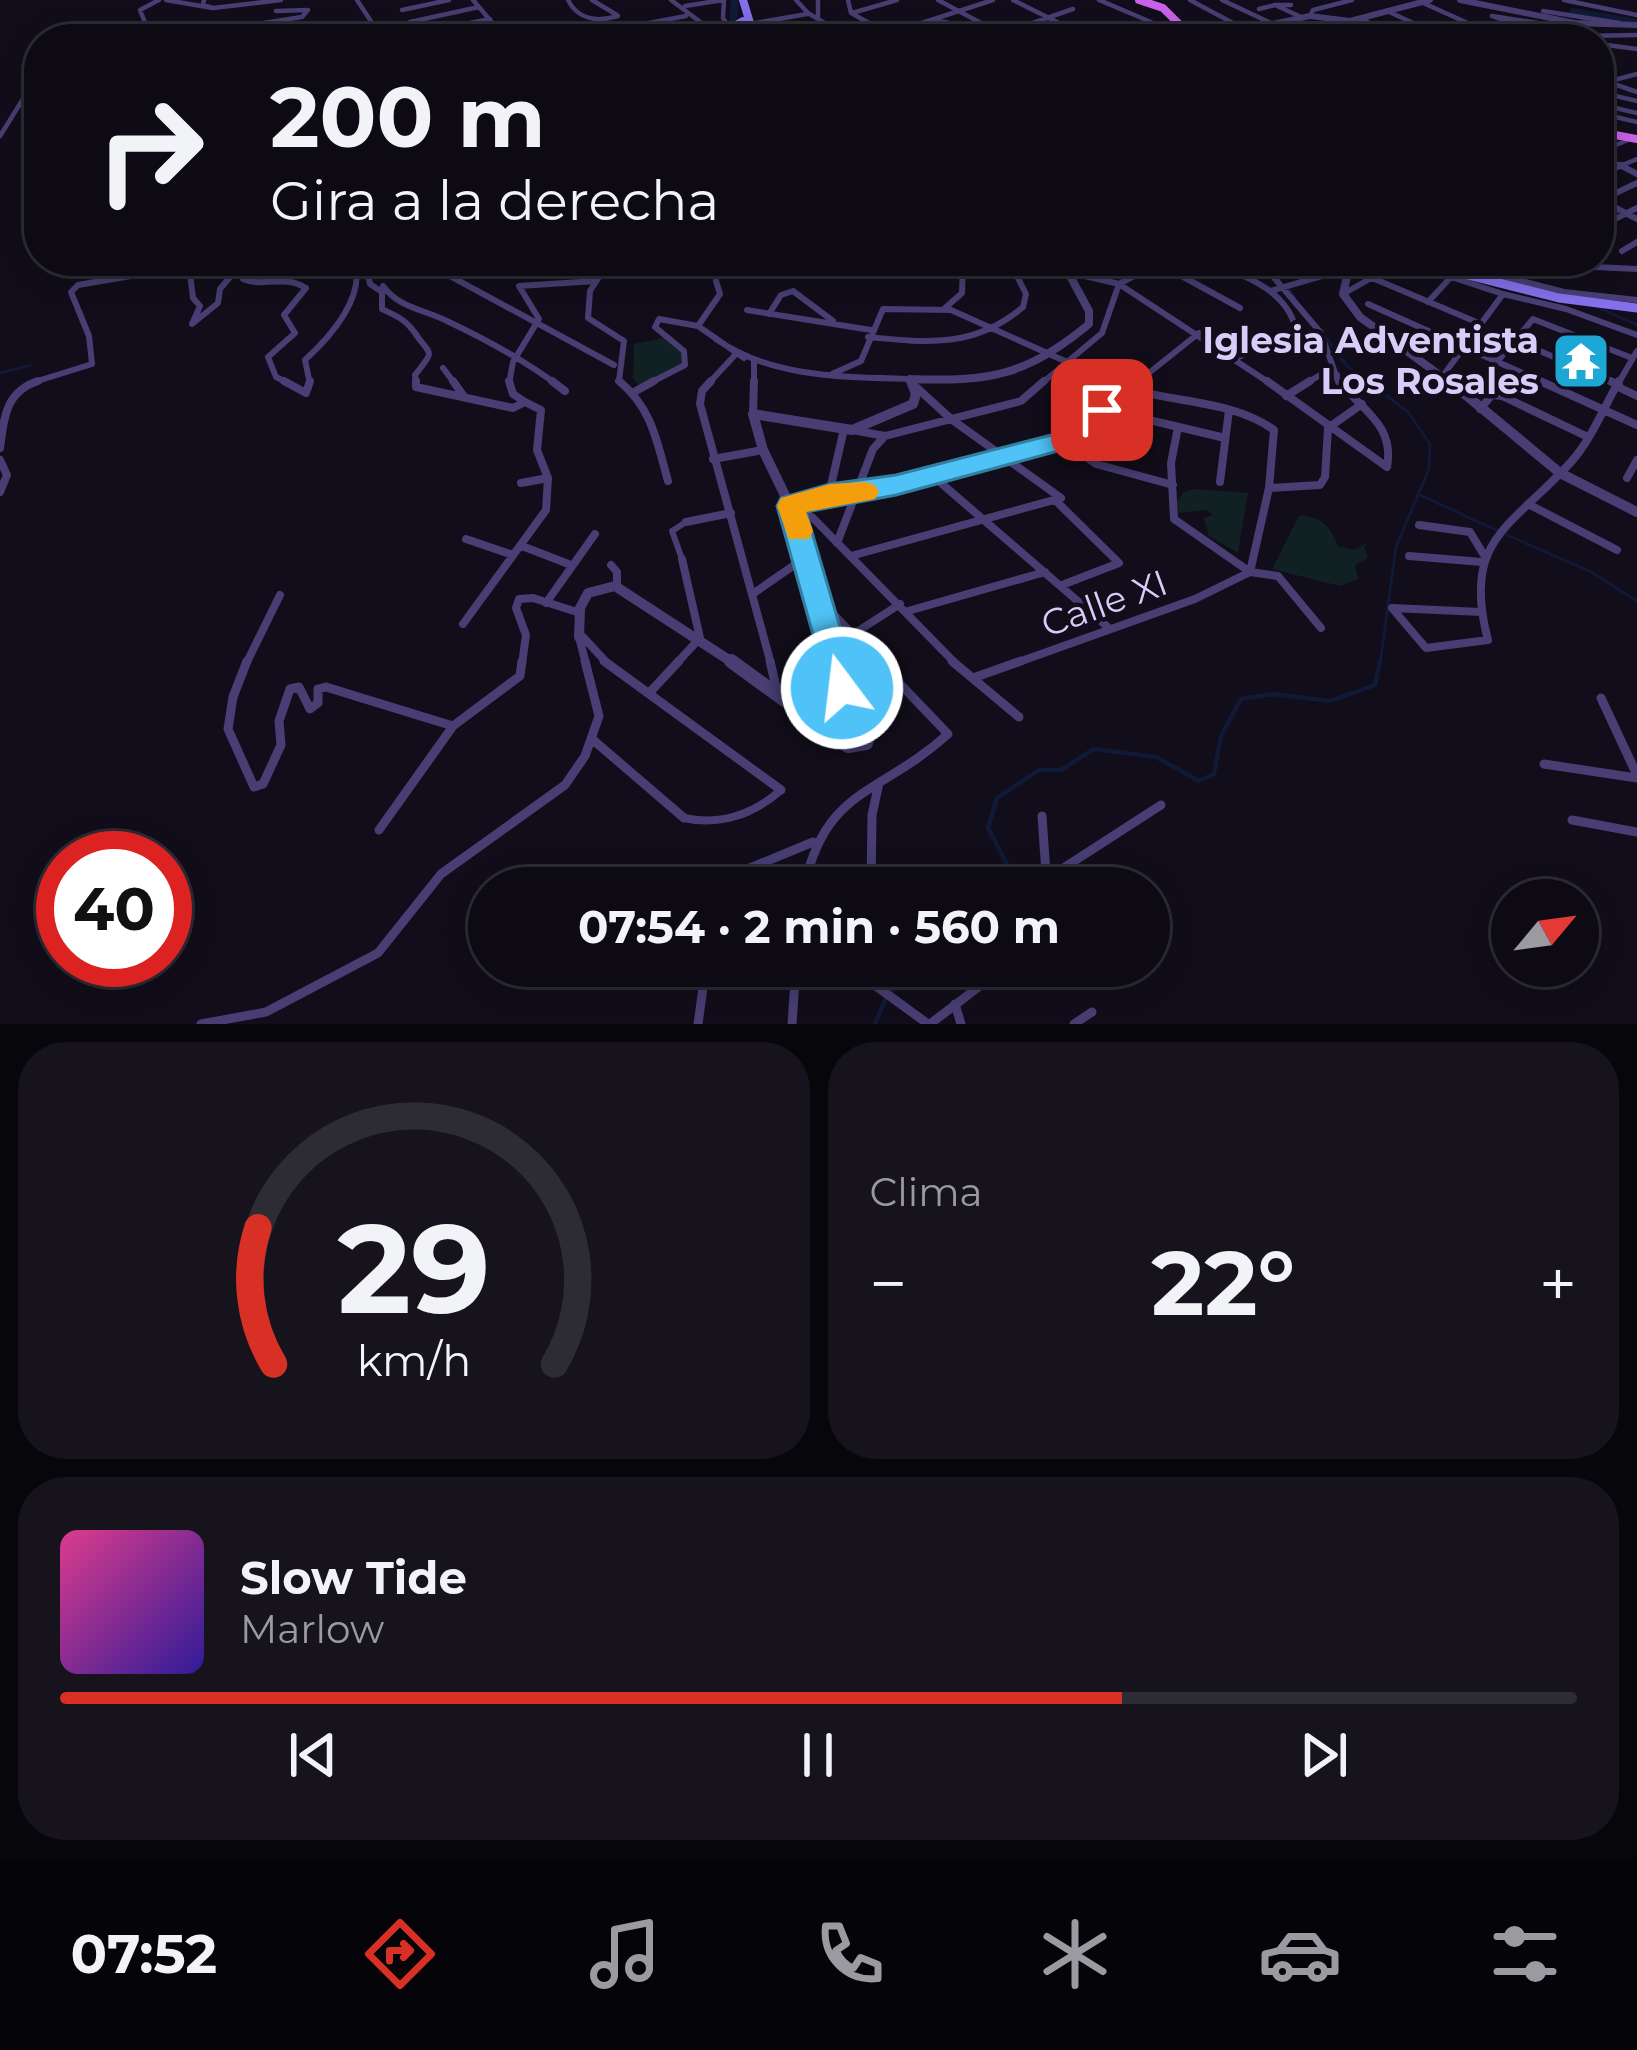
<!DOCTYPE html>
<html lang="es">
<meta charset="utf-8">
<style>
:root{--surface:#0d0a14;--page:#16131d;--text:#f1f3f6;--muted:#9a9aa0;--line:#2d2b34;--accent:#d93025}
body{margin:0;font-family:Montserrat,sans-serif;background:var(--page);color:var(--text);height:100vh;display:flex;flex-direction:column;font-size:45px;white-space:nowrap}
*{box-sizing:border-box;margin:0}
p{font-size:39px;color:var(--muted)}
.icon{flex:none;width:66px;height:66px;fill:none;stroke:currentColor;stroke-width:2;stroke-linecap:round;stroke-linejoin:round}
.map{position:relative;height:1024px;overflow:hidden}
.details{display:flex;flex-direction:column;gap:18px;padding:18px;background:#07060b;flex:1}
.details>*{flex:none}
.top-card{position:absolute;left:24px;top:24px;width:1590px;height:252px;border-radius:48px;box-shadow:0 6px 30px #0003,0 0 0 3px var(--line);background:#0d0a14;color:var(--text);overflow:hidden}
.needle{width:78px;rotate:61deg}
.fabs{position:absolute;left:1491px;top:879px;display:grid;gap:24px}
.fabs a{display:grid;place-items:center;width:108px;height:108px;border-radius:50%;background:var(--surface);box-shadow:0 6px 30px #0003,0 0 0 3px var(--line);font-size:60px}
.speed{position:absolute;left:36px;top:831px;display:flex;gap:24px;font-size:60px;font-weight:700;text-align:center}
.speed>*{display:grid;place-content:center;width:156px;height:156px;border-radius:50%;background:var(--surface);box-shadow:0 6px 30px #0003,0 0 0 3px var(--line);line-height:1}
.speed .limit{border:18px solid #d22;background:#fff;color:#111}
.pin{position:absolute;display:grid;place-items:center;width:102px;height:102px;color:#fff;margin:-51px;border-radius:24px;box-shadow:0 6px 18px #0006}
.me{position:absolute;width:132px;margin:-66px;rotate:345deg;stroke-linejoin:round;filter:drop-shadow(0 0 9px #0008)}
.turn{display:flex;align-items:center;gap:42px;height:252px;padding:0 48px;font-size:54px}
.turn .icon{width:156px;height:156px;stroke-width:2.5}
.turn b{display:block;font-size:84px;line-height:102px}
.big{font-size:90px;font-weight:700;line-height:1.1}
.details .tile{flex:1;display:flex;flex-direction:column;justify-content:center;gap:18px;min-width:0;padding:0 42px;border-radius:48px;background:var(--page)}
.details .dial{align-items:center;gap:0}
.dial svg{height:312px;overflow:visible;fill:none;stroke:var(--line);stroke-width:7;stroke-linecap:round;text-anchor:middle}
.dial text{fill:var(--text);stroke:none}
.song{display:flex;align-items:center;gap:36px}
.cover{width:144px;height:144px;border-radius:18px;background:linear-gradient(135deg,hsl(330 70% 55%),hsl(250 70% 35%))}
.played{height:12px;border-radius:6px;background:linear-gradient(90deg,var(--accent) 70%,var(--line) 70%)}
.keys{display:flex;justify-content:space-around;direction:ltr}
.heat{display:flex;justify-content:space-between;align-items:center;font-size:66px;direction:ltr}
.details .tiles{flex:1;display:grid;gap:18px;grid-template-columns:1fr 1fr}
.tile:last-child{grid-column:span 2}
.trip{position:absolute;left:468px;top:867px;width:702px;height:120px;border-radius:60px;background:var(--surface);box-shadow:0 6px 30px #0003,0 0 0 3px var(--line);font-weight:700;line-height:120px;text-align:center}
.dock{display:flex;height:192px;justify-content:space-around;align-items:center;background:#050408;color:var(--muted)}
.dock .icon{width:84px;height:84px}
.dock .on{color:var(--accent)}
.dock b{font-size:54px;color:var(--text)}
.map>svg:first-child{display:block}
.green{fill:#112123}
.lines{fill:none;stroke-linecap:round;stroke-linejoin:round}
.stream-far1{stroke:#101936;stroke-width:3}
.stream{stroke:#101936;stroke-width:4.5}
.river-far1{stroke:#101936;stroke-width:8}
.river{stroke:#101936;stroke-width:9}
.pedestrian-far1{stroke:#483e73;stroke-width:6}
.pedestrian{stroke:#483e73;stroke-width:8}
.minor-far3{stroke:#483e73;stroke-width:4.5}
.minor-far2{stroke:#483e73;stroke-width:6}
.minor-far1{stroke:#483e73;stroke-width:8}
.minor{stroke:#483e73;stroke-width:9}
.tertiary-far3{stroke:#483e73;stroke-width:6}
.tertiary-far2{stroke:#483e73;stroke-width:8}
.tertiary-far1{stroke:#483e73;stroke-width:10}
.tertiary{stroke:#483e73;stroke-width:14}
.secondary-far1{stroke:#8570eb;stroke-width:8}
.secondary{stroke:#8570eb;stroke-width:9}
.primary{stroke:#ca62ea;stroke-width:8}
.route{fill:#4fc3f7;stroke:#337fa1;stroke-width:3}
.slow{fill:#f59e0b}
.labels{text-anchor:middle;stroke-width:9;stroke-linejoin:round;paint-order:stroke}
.poi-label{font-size:36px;font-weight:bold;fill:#d8cdf8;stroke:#110d1a;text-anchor:end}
.street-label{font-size:36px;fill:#d8cdf8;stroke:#110d1a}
</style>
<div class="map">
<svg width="1637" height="1024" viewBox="0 0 1637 1024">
<rect width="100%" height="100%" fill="#110d1a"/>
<path class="green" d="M 668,337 L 688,360 L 640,386 L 633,378 L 634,344 Z
M 1195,489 L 1248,493 L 1238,553 L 1209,536 L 1204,518 L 1213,515 L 1206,510 L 1178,513 L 1177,502 L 1184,492 Z
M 1299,515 C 1321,517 1330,525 1338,546 L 1353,550 L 1369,542 L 1364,547 L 1368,558 L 1355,565 L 1358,579 L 1340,586 L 1272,569 Z"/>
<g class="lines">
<path class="stream-far1" d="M 732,278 L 786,261
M 1290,290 L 1295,297
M 1595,306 L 1637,325
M 1324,335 L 1347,366 L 1408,412 L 1430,444 L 1429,469 L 1396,547 L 1380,664
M 0,373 L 31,365
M 1420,495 L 1498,531
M 1507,535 L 1591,572 L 1637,601"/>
<path class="stream" d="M 999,888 L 1007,864 L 988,828 L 997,798 L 1039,770 L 1061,770 L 1094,749 L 1156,757 L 1199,781 L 1214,774 L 1221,736 L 1241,699 L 1274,694 L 1330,701 L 1375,685 L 1380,661
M 892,991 L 919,966
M 875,1024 L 886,998"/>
<path class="river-far1" d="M 735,0 L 733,25 L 751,39
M 1573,12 L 1637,23"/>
<path class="river" d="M 1431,261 L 1514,282"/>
<path class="pedestrian-far1" d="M 682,559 L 672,531 L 686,522"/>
<path class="pedestrian" d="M 684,818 C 720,826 754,814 781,790"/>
<path class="minor-far3" d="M 159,0 L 140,10 L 148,30 L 207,32 L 302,17 L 308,10 L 276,11
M 166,0 L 213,8 L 203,5 L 204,0
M 357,0 L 376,29
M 473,0 L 506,39
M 568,0 C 578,20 598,22 618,16
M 592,0 L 617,15
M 671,0 L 719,36 L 738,38
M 724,0 L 723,18 L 735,36
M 796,0 L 808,13 L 851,39
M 818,0 L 818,19
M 848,0 L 851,13 L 898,39
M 938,0 L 1011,39
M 1013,0 L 1077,32 L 1073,39
M 1099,0 L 1151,22 L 1158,34
M 1190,0 L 1246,30
M 1222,0 L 1273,24
M 1564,0 L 1637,15
M 1421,2 L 1503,39
M 1291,5 L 1275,5 L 1301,17
M 685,6 L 723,0
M 213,8 L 281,0
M 1259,9 L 1275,5
M 402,10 L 449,0
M 1387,11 L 1448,39
M 1543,11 L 1619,23
M 852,13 L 897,0
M 1310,16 L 1313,10 L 1352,0
M 1492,16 L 1538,23 L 1543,26 L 1526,29 Z
M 1360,19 L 1410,39
M 935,20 L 963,26
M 410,22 L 479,7
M 654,23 L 684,39
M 750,24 L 807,14
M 326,28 L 416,31
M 903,29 L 993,0
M 599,33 L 633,26
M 1291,34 L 1331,39
M 1584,36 L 1637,35
M 763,37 L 821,23
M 415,39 L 420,33 L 490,19
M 468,39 L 501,31
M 645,39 L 633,26 L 686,16
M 986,39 L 1073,9
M 1097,39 L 1126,29 L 1180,39
M 1599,44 L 1637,49
M 39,77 L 35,87 L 39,89
M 1608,82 L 1637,92
M 1599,84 L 1637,74
M 1599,92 L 1637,101
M 1599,104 L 1637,113
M 1599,113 L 1637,122
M 0,136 L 23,99 L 39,103
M 1599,152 L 1633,138
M 1599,155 L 1626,168
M 1615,168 L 1637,159"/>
<path class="minor-far2" d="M 1620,165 L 1637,174
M 1599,175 L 1622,165
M 1599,199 L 1637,219
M 1601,200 L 1637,183
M 1599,227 L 1637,208
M 1622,251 L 1637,242
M 365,261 L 370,284 L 382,292 L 382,309 C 398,317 405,319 415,333 C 431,357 436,348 415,375 L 416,384
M 443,261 L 439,270 L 614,365
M 593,261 L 599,277 L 590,291 L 588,318 L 624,341 L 619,381 L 623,384
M 952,261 L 1068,272 L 1119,284 L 1271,384
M 1212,261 C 1245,277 1286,289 1296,329 L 1237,358
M 1260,261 L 1321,333 L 1339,384
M 1445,261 L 1564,292 L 1637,300
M 1564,261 L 1574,266 L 1637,269
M 1156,262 L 1240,308
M 1069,271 L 1089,261
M 1370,277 L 1481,324
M 383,286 C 400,309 424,309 449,322 C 487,340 522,359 556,384
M 1270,291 L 1349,268
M 1343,294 L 1389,268 L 1451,277 L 1503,294 L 1442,377
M 1503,294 L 1566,309 L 1637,335
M 1428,302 L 1451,277
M 1368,304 L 1547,384
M 945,308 L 962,293 L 963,262
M 747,310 L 871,330
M 769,314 L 781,295 L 793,291 L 833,321
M 698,326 L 720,294 L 716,281
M 868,337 C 928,343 975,348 1023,307 L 1026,294 L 1010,262
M 716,339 C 771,378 845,377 910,379
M 1514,340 L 1617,384
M 1496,363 L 1533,319 L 1632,358
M 443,368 L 455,384
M 832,374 L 861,361 L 883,309 L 951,310 L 1116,384
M 28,384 L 92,364 L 89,336 L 71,292 L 78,285 L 189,266 L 193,298 L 200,306 L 192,324 L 218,303 L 220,289 L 240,265 L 247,265 L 243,279 C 263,288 284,274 306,288 L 284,315 L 295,333 L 268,357 L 276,377 L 290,384
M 310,384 L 305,360 C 330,337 365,298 355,261
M 509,384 L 513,362 L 539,319 L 519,286 L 596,281
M 648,384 L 685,365 L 684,351 L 655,327 L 659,319 L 698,326 L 744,358
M 708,384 L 735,355
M 754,384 L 754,360
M 1041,384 L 1102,333 L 1119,284 L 1158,263
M 1135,384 L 1199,333
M 1305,384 L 1322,374 L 1337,375
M 1618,384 L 1637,351"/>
<path class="minor-far1" d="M 284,381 L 306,393 L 310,381
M 416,381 L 416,387 L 513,408 L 525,402 L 513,394 L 509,381
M 453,381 L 463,395
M 552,381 L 565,391
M 619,381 C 652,408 657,442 668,481
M 711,381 L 702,391 L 700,404 L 771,664
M 1109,381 C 1161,405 1227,396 1274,430 L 1269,488 L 1250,572
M 1267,381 L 1387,467 C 1395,424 1361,410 1339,381
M 1540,381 L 1637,425
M 1610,381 L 1619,385
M 915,386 L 951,419 L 1061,498
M 1618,387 L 1637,396
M 634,392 L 654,381
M 1286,396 L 1310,381
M 1480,409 L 1492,395 L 1502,396 L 1588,437
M 753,414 L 754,381
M 1145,419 L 1225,438
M 1178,427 L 1171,463 L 1174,519 L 1250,572 L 1278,576 L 1321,628
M 852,430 L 885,436 L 1021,401 L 1044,381
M 1064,441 L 1096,464 L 1173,485
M 0,448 C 4,418 5,392 38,381
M 713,459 L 763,450
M 0,460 L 7,475 L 0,492
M 934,477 L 1110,629
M 1627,478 L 1637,460
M 1220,482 L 1229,410
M 521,483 L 548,478
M 1269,488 L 1320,485 L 1325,477 L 1328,428 L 1362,404
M 829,494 L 844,429
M 1056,501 L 1119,563 L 1062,585
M 1528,504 L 1617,550
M 790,506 L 829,494 L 858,494 L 1064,441 L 1139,381
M 793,506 L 813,518 L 956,664
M 686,522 L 731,513
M 1419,525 L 1470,532 L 1484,555
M 466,539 L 513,555
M 837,543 L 873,449 L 885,436
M 522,546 L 571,565
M 851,556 L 1061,498
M 1409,556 L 1482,562
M 611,565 L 617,572 L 617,586
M 754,593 L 806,557
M 819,599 L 881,664
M 546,603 L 595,534
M 908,611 L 1045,572
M 1481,612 L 1392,608 L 1426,648 L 1488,640 C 1461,539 1512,527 1571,462 C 1591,440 1604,407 1619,381
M 463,624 L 546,510 L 548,478 L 537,450 L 541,410 L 525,402
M 852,635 L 900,604
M 582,636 L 608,664
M 579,637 L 586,664
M 246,664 L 280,595
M 522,664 L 526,635 L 516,608 L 519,599 L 533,598 L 577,612
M 676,664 L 700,638 L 682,559
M 1013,664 L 1195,599 L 1250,572"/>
<path class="minor" d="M 247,661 L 233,697 L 228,729 L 254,787 L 263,784 L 281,745 L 279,721 L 290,689 L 299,687 L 310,709 L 318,703 L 318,689 L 326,687 L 453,726
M 604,661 L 781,790
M 770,661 L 777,691
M 952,661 L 1019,717
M 973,678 L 1021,661
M 651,691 L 679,661
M 1601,698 L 1637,775
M 592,739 L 684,818
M 1544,764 L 1637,778
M 1042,816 L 1047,888
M 1572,820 L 1637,832
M 379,830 L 453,726 L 520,676 L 522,661
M 1048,878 L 1161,805
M 724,888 L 733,875 L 813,842
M 804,888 C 825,787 881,795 948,734 L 878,661
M 871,888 L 872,815 L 879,783
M 874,966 L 876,986 L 928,1024
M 955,1004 L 961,1024
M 201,1024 L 266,1012 L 378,953 L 441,874 L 565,785 L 585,756 L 599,716 L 585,661
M 698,1024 L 706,966
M 792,1024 L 796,966
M 930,1024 L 1006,966
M 1074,1024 L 1092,1012"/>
<path class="tertiary-far3" d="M 1460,0 L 1575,23 L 1637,25
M 1275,28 L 1273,24 L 1310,16 L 1350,21 L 1430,0"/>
<path class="tertiary-far2" d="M 1344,261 L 1349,268 L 1343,294 L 1360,317 L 1452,384
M 910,379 C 989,382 1027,376 1089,324 L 1089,311 L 1062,261
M 910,379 L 912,384"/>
<path class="tertiary-far1" d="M 1449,381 L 1560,473 L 1637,512
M 579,637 L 580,608 L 588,593 L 615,586 L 735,664
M 834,664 L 794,514 L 763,450 L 753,414 L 852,430 L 913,404 L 916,394 L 911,381"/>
<path class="tertiary" d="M 731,661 L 848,746 L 866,743 L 870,729 L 837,677 L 833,661"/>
<path class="secondary-far1" d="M 743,0 L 750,23
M 743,21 L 749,22 L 750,24 L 738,24 Z
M 741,26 L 760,39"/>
<path class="secondary" d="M 1412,261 L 1559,298 L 1637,308"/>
<path class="primary" d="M 1139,0 L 1163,8 L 1184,29 L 1180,39
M 1240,39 L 1272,28 L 1291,34 L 1291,39
M 1599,132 L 1637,139"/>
</g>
<path class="route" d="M 1102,402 L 1114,410 L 1110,416 L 1073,447 L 896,495 L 806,512 L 858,688 L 853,699 L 842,703 L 831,699 L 777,506 L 781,498 L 830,484 L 896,475 L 1055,434 Z"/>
<path class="slow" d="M 866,482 L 875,485 L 879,492 L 875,499 L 806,512 L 813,531 L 809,539 L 789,539 L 777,506 L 781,498 L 830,484 Z"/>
<defs>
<symbol id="temple-square" viewBox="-11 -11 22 22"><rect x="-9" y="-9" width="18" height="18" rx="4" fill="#1da7d4" stroke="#110d1a"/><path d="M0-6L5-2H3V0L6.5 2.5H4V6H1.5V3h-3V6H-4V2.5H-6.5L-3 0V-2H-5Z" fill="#fff"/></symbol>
</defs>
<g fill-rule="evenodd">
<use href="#temple-square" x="1548" y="328" width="66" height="66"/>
</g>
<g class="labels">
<g class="poi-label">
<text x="1539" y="353">Iglesia Adventista<tspan x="1539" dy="41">Los Rosales</tspan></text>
</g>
<g class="street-label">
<text transform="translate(1104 603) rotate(-20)" y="13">Calle XI</text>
</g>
</g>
</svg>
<div class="fabs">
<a><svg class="needle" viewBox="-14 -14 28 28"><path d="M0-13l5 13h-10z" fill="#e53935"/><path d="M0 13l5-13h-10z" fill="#9a9aa0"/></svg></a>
</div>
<div class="speed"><div class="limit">40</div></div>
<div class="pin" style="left:1102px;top:410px;background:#d93025"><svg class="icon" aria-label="arrive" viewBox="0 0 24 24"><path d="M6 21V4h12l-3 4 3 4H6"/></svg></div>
<svg class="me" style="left:842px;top:688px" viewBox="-20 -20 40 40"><circle r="17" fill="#4fc3f7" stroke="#fff" stroke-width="3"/><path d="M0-11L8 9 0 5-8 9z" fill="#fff"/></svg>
<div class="trip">07:54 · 2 min · 560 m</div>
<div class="top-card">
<div class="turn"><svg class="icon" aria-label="right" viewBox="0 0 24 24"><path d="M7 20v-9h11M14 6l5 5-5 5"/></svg><div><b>200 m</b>Gira a la derecha</div></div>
</div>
</div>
<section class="details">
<div class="tiles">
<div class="tile dial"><svg viewBox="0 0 100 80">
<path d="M14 69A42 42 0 1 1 86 69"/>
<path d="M14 69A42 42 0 0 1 10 34" stroke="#d93025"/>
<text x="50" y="56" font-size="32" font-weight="700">29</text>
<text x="50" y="72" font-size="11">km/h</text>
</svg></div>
<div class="tile"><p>Clima</p>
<div class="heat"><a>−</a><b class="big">22°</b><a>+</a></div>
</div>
<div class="tile">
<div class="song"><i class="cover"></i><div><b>Slow Tide</b><p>Marlow</p></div></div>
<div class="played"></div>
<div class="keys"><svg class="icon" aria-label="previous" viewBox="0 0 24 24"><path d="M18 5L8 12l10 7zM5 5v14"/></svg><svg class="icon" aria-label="pause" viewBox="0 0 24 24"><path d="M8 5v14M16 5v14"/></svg><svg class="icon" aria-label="next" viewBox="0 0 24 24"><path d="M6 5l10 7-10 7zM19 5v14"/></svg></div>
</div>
</div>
</section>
<nav class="dock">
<b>07:52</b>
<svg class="icon on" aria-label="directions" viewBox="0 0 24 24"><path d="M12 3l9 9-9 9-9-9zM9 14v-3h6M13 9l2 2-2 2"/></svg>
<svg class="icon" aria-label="music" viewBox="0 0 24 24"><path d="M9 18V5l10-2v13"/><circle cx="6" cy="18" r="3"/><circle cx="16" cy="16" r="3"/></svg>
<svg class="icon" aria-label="phone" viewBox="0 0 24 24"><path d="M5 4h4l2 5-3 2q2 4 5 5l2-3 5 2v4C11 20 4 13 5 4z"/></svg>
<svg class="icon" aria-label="climate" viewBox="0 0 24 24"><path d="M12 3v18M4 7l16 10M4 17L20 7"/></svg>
<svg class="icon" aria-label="car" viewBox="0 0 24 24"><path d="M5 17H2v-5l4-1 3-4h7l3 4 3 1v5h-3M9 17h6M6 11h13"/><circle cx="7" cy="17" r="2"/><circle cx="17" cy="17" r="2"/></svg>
<svg class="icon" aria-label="filters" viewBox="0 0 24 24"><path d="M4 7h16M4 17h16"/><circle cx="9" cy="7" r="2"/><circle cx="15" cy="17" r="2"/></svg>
</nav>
